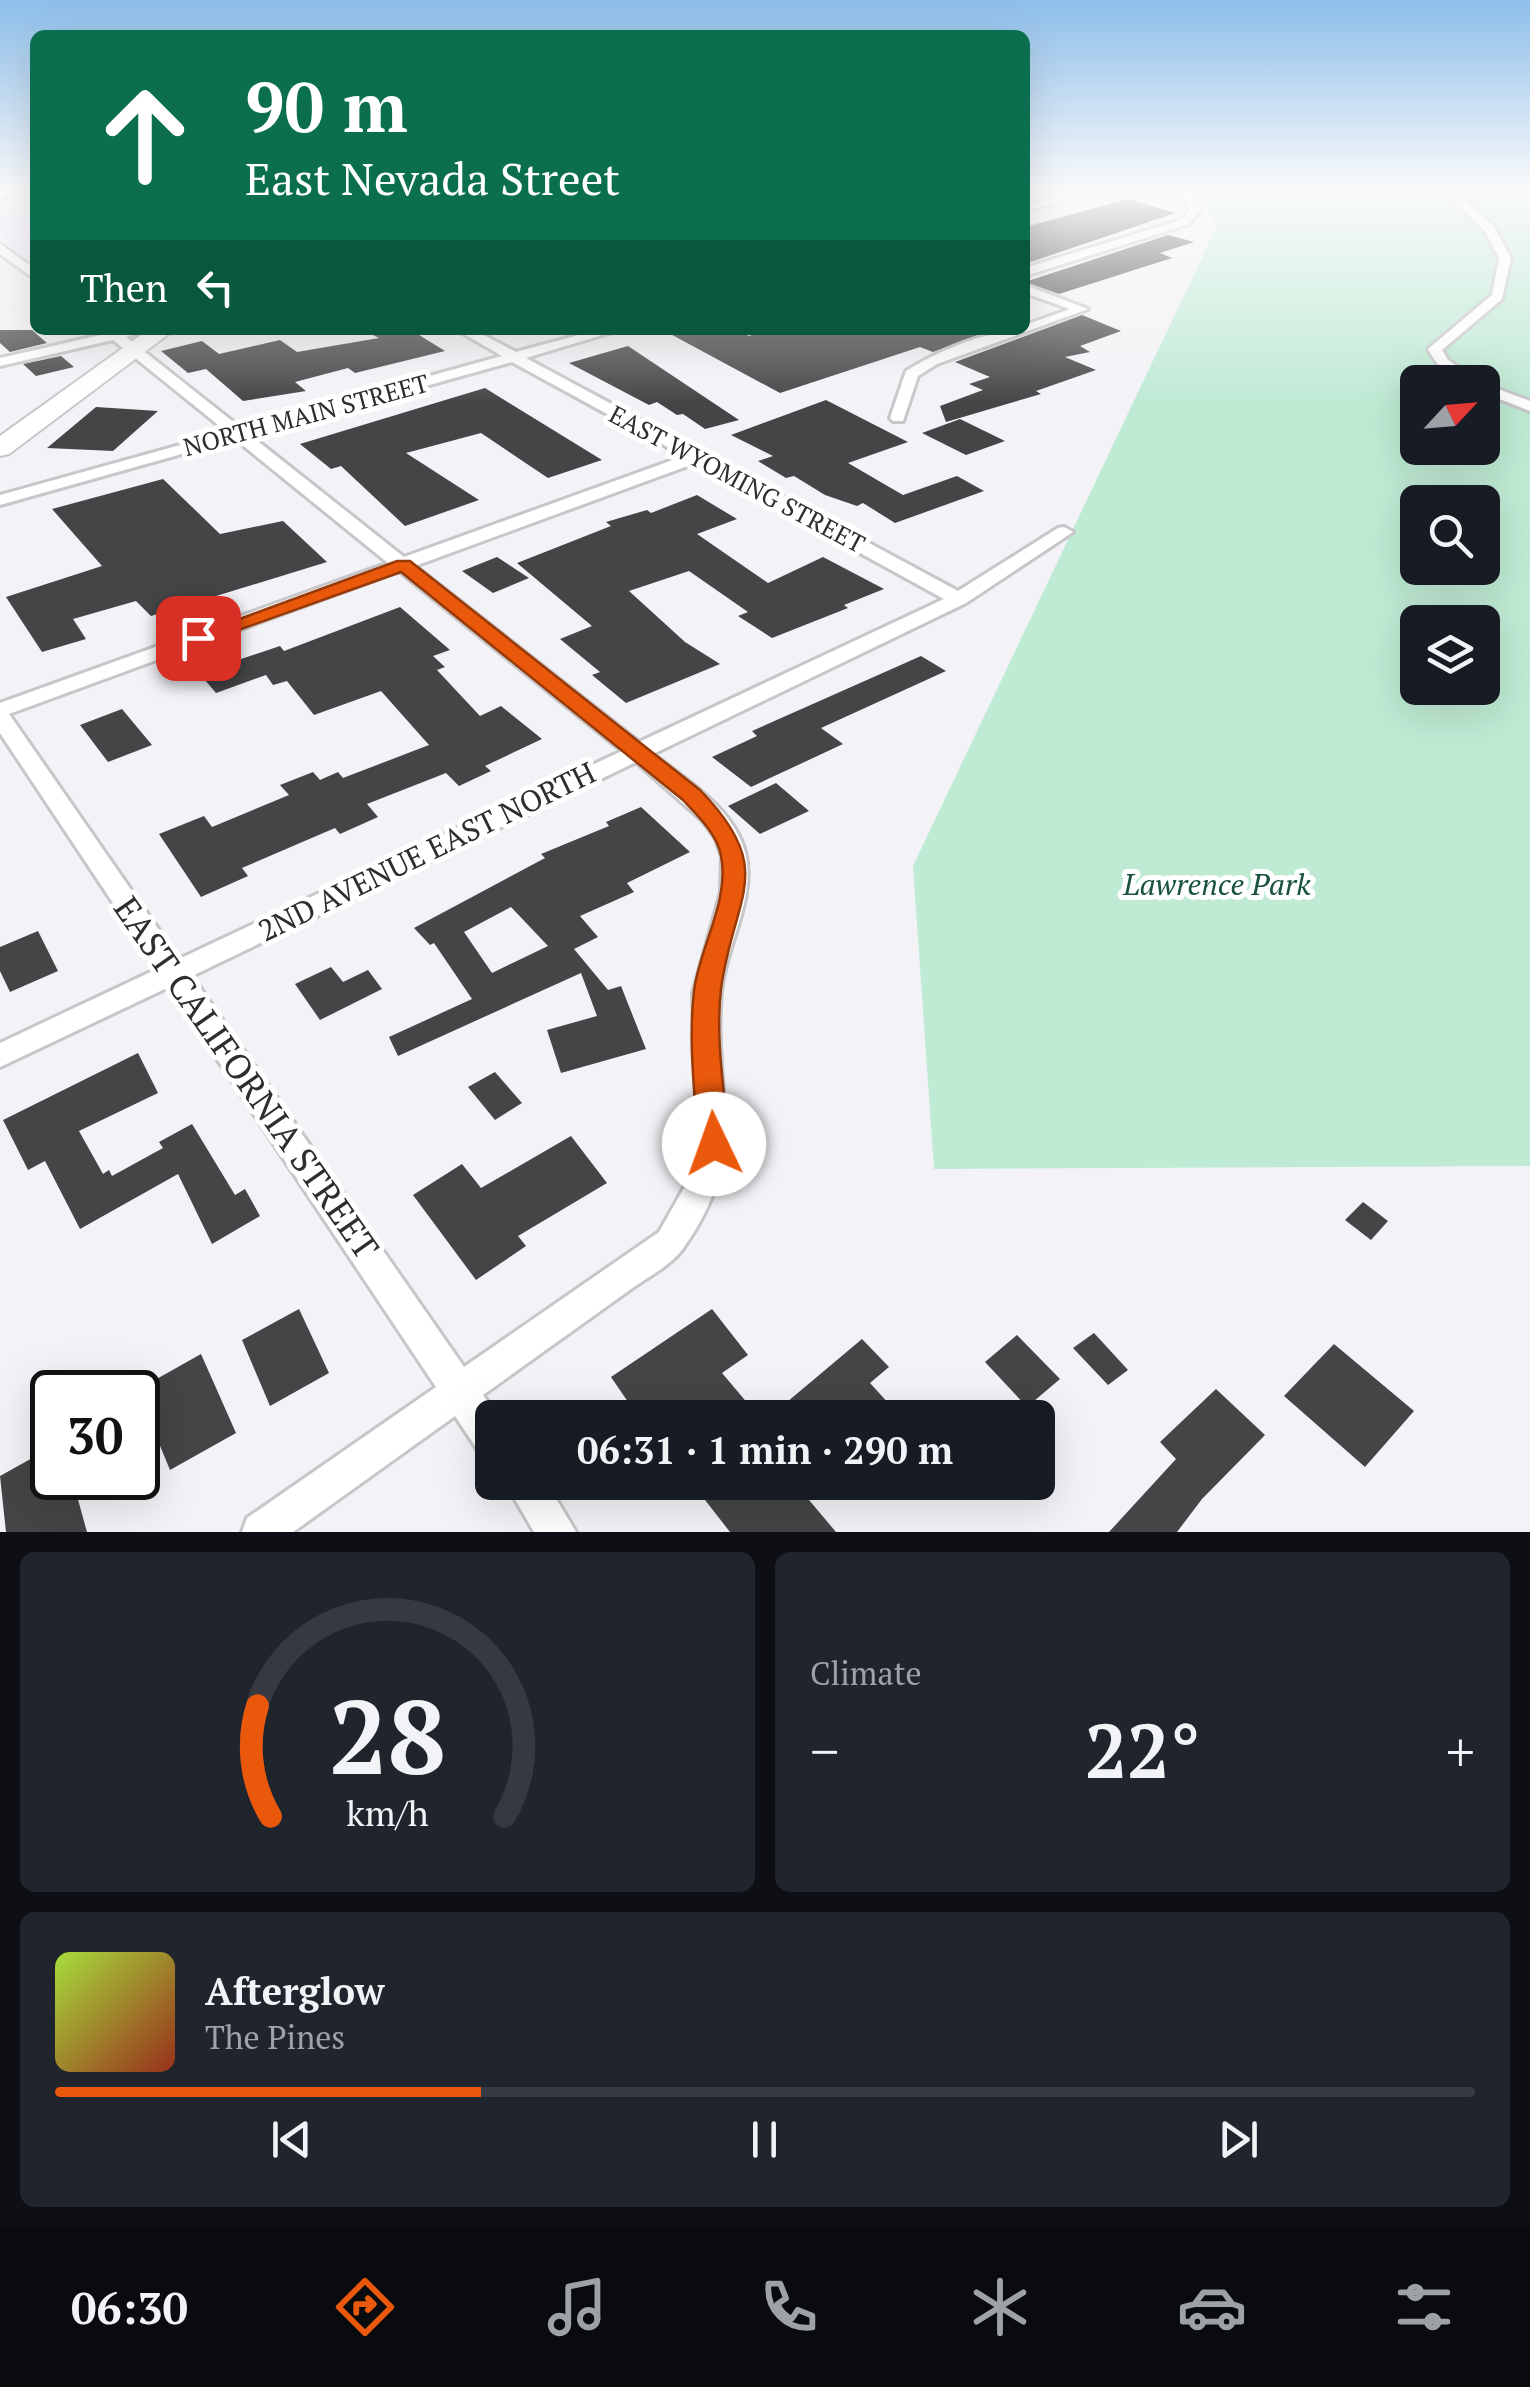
<!DOCTYPE html>
<meta charset="utf-8">
<style>
:root{--surface:#171b24;--page:#20242c;--text:#f1f3f6;--muted:#9ea1a6;--line:#363941;--accent:#ea580c}
body{margin:0;font-family:"PT Serif",serif;background:var(--page);color:var(--text);height:100vh;display:flex;flex-direction:column;font-size:38px;white-space:nowrap}
*{box-sizing:border-box;margin:0}
p{font-size:32px;color:var(--muted)}
.icon{flex:none;width:55px;height:55px;fill:none;stroke:currentColor;stroke-width:2;stroke-linecap:round;stroke-linejoin:round}
.map{position:relative;height:1532px;overflow:hidden}
.side{display:flex;flex-direction:column;gap:20px;padding:20px;background:#0d0f14;flex:1}
.side>*{flex:none}
.guide{position:absolute;left:30px;top:30px;width:1000px;height:305px;border-radius:15px;box-shadow:0 10px 40px #0002;background:#0b6e4f;color:#fff;overflow:hidden}
.needle{width:65px;rotate:64deg}
.controls{position:absolute;left:1400px;top:365px;display:grid;gap:20px}
.controls a{display:grid;place-items:center;width:100px;height:100px;border-radius:15px;background:var(--surface);box-shadow:0 10px 40px #0002;font-size:50px}
.speed{position:absolute;left:30px;top:1370px;display:flex;gap:20px;font-size:50px;font-weight:700;text-align:center}
.speed>*{display:grid;place-content:center;width:130px;height:130px;border-radius:50%;background:var(--surface);box-shadow:0 10px 40px #0002;line-height:1}
.speed .limit{border:5px solid #111;border-radius:15px;background:#fff;color:#111}
.pin{position:absolute;display:grid;place-items:center;width:85px;height:85px;color:#fff;margin:-42px;border-radius:20px;box-shadow:0 5px 15px #0006}
.me{position:absolute;width:110px;margin:-55px;rotate:357deg;stroke-linejoin:round;filter:drop-shadow(0 0 8px #0008)}
.turn{display:flex;align-items:center;gap:35px;height:210px;padding:0 50px;font-size:45px}
.turn .icon{width:130px;height:130px;stroke-width:2.5}
.turn b{display:block;font-size:70px;line-height:85px}
.then{display:flex;align-items:center;height:95px;padding:0 50px;background:#0003;gap:20px;font-size:38px}
.big{font-size:75px;font-weight:800;line-height:1.1}
.side .widget{flex:1;display:flex;flex-direction:column;justify-content:center;gap:15px;min-width:0;padding:0 35px;border-radius:15px;background:var(--page)}
.side .dial{align-items:center;gap:0}
.dial svg{height:260px;overflow:visible;fill:none;stroke:var(--line);stroke-width:7;stroke-linecap:round;text-anchor:middle}
.dial text{fill:var(--text);stroke:none}
.song{display:flex;align-items:center;gap:30px}
.cover{width:120px;height:120px;border-radius:15px;background:linear-gradient(135deg,hsl(80 70% 55%),hsl(10 70% 35%))}
.played{height:10px;border-radius:5px;background:linear-gradient(90deg,var(--accent) 30%,var(--line) 30%)}
.keys{display:flex;justify-content:space-around;direction:ltr}
.heat{display:flex;justify-content:space-between;align-items:center;font-size:55px;direction:ltr}
.side .tiles{flex:1;display:grid;gap:20px;grid-template-columns:1fr 1fr}
.widget:last-child{grid-column:span 2}
.trip{position:absolute;left:475px;top:1400px;width:580px;height:100px;border-radius:15px;background:var(--surface);box-shadow:0 10px 40px #0002;font-weight:800;line-height:100px;text-align:center}
.dock{display:flex;height:160px;justify-content:space-around;align-items:center;background:#090b0e;color:var(--muted)}
.dock .icon{width:70px;height:70px}
.dock .on{color:var(--accent)}
.dock b{font-size:45px;color:var(--text)}
.map>svg:first-child{display:block}
.education{fill:#efe5fa}
.green{fill:#bfead4;fill-rule:evenodd}
.building{fill:#444547;fill-rule:evenodd}
.lines{fill:none;stroke-linecap:round;stroke-linejoin:round}
.street-casing{stroke:#c7c7ca;stroke-width:6}
.primary-casing{stroke:#c7c7ca;stroke-width:4}
.street{fill:#fff;fill-rule:evenodd}
.primary{fill:#fff;fill-rule:evenodd}
.route{fill:#ea580c;stroke:#983908;stroke-width:2.5}
.labels{text-anchor:middle;stroke-width:10;stroke-linejoin:round;paint-order:stroke}
.far-street-label{font-size:25px;fill:#2e2e2f;stroke:#fff}
.street-label{font-size:30px;fill:#2e2e2f;stroke:#fff}
.park-label{font-size:30px;font-style:italic;fill:#1a543d;stroke:#fff}
.near-street-label{font-size:35px;fill:#2e2e2f;stroke:#fff}
</style>
<div class="map">
<svg width="1530" height="1532" viewBox="0 0 1530 1532">
<rect width="100%" height="100%" fill="#f3f3f7"/>
<path class="education" d="M 35,192 L 35,256 L 25,256 L 0,237 L 0,198 Z"/>
<path class="green" d="M 1170,188 L 1530,188 L 1530,1166 L 934,1169 L 913,866 L 1217,226 L 1201,197 ZM 1418,382 L 1482,382 L 1482,448 L 1418,448 ZM 1418,502 L 1482,502 L 1482,568 L 1418,568 ZM 1418,622 L 1482,622 L 1482,688 L 1418,688 Z"/>
<path class="building" d="M 1128,199 L 1175,213 L 1025,264 L 1025,227 Z
M 1168,235 L 1194,242 L 1160,253 L 1172,258 L 1059,294 L 1025,282 Z
M 1082,315 L 1121,331 L 1080,346 L 1090,352 L 1065,357 L 1096,370 L 1036,391 L 1041,394 L 946,422 L 940,406 L 983,390 L 969,384 L 990,377 L 955,362 Z
M 0,330 L 32,330 L 47,343 L 10,352 L 0,343 Z
M 363,330 L 411,330 L 445,351 L 355,373 L 348,368 L 295,382 L 306,391 L 243,401 L 206,369 L 188,373 L 161,351 L 202,341 L 219,354 L 280,340 L 297,352 L 379,338 Z
M 663,330 L 736,330 L 749,336 L 765,330 L 994,330 L 933,352 L 920,347 L 780,393 Z
M 628,346 L 739,420 L 705,429 L 683,414 L 677,415 L 657,402 L 649,405 L 569,363 Z
M 61,356 L 74,367 L 36,376 L 23,364 Z
M 485,388 L 602,460 L 548,478 L 481,433 L 406,453 L 479,500 L 405,526 L 341,466 L 331,469 L 300,444 Z
M 826,400 L 908,442 L 848,463 L 903,495 L 957,476 L 984,491 L 895,523 L 863,503 L 857,506 L 825,495 L 794,476 L 786,478 L 758,461 L 773,456 L 731,435 Z
M 96,407 L 158,411 L 113,451 L 47,448 Z
M 960,419 L 1005,441 L 966,455 L 922,433 Z
M 163,479 L 220,534 L 283,521 L 327,562 L 151,616 L 136,601 L 73,619 L 86,639 L 42,652 L 6,597 L 102,566 L 52,509 Z
M 697,495 L 737,519 L 697,534 L 768,583 L 823,557 L 884,589 L 844,605 L 848,608 L 772,638 L 738,616 L 748,612 L 689,571 L 629,591 L 685,642 L 720,664 L 626,703 L 592,675 L 600,672 L 560,639 L 592,626 L 517,563 L 611,526 L 606,522 L 647,510 L 651,513 Z
M 497,557 L 529,578 L 493,593 L 462,571 Z
M 400,607 L 450,650 L 433,656 L 445,667 L 437,670 L 480,716 L 501,706 L 542,739 L 485,766 L 491,771 L 459,786 L 446,773 L 367,804 L 378,817 L 340,834 L 335,828 L 242,868 L 248,876 L 201,897 L 159,834 L 204,816 L 212,827 L 289,795 L 280,785 L 313,772 L 320,780 L 338,772 L 343,778 L 429,745 L 381,691 L 314,715 L 287,681 L 273,685 L 266,675 L 216,693 L 199,673 L 280,646 L 284,651 Z
M 921,656 L 946,671 L 821,728 L 843,744 L 751,787 L 712,757 L 757,736 L 752,731 Z
M 122,709 L 152,745 L 108,762 L 80,725 Z
M 776,783 L 809,811 L 760,834 L 728,806 Z
M 641,807 L 690,852 L 627,883 L 634,892 L 580,916 L 598,937 L 574,949 L 608,990 L 621,986 L 646,1049 L 561,1073 L 547,1030 L 597,1016 L 581,973 L 398,1056 L 389,1037 L 472,999 L 434,943 L 430,945 L 414,928 L 545,858 L 541,854 L 609,826 L 606,822 ZM 511,907 L 548,946 L 492,973 L 464,932 Z
M 38,931 L 58,971 L 10,992 L 0,971 L 0,947 Z
M 331,967 L 343,982 L 368,970 L 382,989 L 320,1020 L 295,984 Z
M 138,1053 L 158,1093 L 79,1131 L 103,1174 L 109,1170 L 112,1176 L 163,1148 L 159,1142 L 192,1124 L 235,1195 L 245,1189 L 260,1216 L 212,1244 L 178,1174 L 80,1229 L 45,1161 L 28,1170 L 3,1120 Z
M 495,1072 L 522,1103 L 495,1120 L 468,1087 Z
M 571,1136 L 607,1183 L 518,1236 L 526,1246 L 476,1280 L 413,1195 L 462,1164 L 481,1188 Z
M 1363,1202 L 1388,1221 L 1371,1240 L 1345,1220 Z
M 299,1309 L 329,1373 L 270,1406 L 242,1340 Z
M 712,1309 L 748,1355 L 722,1373 L 760,1418 L 639,1418 L 611,1377 Z
M 1094,1333 L 1128,1370 L 1108,1385 L 1073,1348 Z
M 1017,1335 L 1060,1379 L 1027,1407 L 985,1362 Z
M 862,1339 L 889,1367 L 870,1383 L 902,1418 L 768,1418 Z
M 1334,1344 L 1414,1411 L 1365,1467 L 1284,1396 Z
M 201,1354 L 236,1433 L 170,1470 L 137,1390 Z
M 1216,1389 L 1265,1435 L 1202,1499 L 1177,1532 L 1109,1532 L 1176,1459 L 1160,1442 Z
M 52,1447 L 52,1478 L 72,1478 L 87,1532 L 6,1532 L 0,1476 Z
M 691,1482 L 829,1482 L 809,1500 L 836,1532 L 730,1532 Z"/>
<g class="lines">
<defs>
<path id="street" d="M 20,188 L 35,188 L 35,192 L 0,198 L 0,192 Z
M 1086,188 L 1104,188 L 1025,212 L 1025,206 Z
M 1178,188 L 1189,188 L 1202,209 L 1189,224 L 1025,276 L 1025,268 L 1181,220 L 1191,209 Z
M 1440,188 L 1452,188 L 1494,227 L 1511,258 L 1502,299 L 1442,350 L 1448,360 L 1481,382 C 1457,382 1439,371 1428,349 L 1492,295 L 1499,258 L 1485,231 Z
M 0,244 L 35,269 L 35,279 L 0,254 Z
M 1025,285 L 1088,309 L 937,364 L 918,376 L 903,421 L 893,421 L 890,418 L 906,371 C 938,351 987,330 1025,330 L 1025,325 L 1070,309 L 1025,293 Z
M 101,330 L 147,330 L 126,337 L 241,428 L 502,356 L 457,330 L 474,330 L 516,352 L 597,330 L 619,330 L 526,358 L 958,591 L 1058,528 L 1064,527 L 1073,532 L 966,603 L 653,754 C 686,780 734,809 745,852 C 757,899 725,946 721,992 C 712,1093 751,1154 684,1247 C 673,1264 648,1277 631,1289 C 582,1324 532,1360 483,1395 L 499,1418 L 492,1418 L 492,1457 L 479,1452 L 455,1416 L 293,1532 L 242,1532 L 247,1518 L 436,1387 L 169,987 L 0,1067 L 0,1043 L 157,969 L 0,733 L 0,703 L 388,563 L 235,439 L 0,505 L 0,495 L 227,432 L 113,340 L 0,366 L 0,358 L 105,334 ZM 512,362 L 684,456 L 404,557 L 250,435 ZM 696,463 L 944,599 L 639,742 L 415,566 ZM 399,571 L 622,751 L 179,959 L 9,714 ZM 636,762 L 703,821 L 716,839 L 722,857 L 721,892 L 693,993 L 697,1122 L 689,1179 L 659,1232 L 464,1367 L 192,976 Z
M 1482,383 L 1530,401 L 1530,411 L 1482,392 Z
M 505,1482 L 546,1482 L 576,1532 L 534,1532 Z"/>
<path id="primary" d="M 148,330 L 174,330 L 9,454 L 0,456 L 0,436 Z"/>
</defs>
<use href="#street" class="street-casing"/>
<use href="#primary" class="primary-casing"/>
<use href="#street" class="street"/>
<use href="#primary" class="primary"/>
</g>
<linearGradient id="sky" x2="0" y2="1"><stop stop-color="#8dbee9"/><stop offset="0.47" stop-color="#fafafb"/><stop offset="1" stop-color="#fafafb" stop-opacity="0"/></linearGradient>
<rect width="1530" height="403" fill="url(#sky)"/>
<path class="route" d="M 397,561 L 410,561 L 700,790 C 779,871 733,896 721,989 C 715,1040 725,1094 729,1144 L 725,1153 L 714,1157 L 703,1153 L 698,1144 C 695,1094 688,1042 694,991 C 699,948 730,901 721,856 C 717,834 698,816 683,800 L 401,572 L 205,642 L 188,638 Z"/>
<g class="labels">
<g class="far-street-label">
<text transform="translate(306 415) rotate(-15)" y="9">NORTH MAIN STREET</text>
<text transform="translate(737 479) rotate(28)" y="9">EAST WYOMING STREET</text>
</g>
<g class="street-label">
<text transform="translate(427 852) rotate(-26)" y="10">2ND AVENUE EAST NORTH</text>
</g>
<g class="park-label">
<text x="1217" y="895">Lawrence Park</text>
</g>
<g class="near-street-label">
<text transform="translate(246 1078) rotate(55)" y="12">EAST CALIFORNIA STREET</text>
</g>
</g>
</svg>
<div class="controls">
<a><svg class="needle" viewBox="-14 -14 28 28"><path d="M0-13l5 13h-10z" fill="#e53935"/><path d="M0 13l5-13h-10z" fill="#9ea1a6"/></svg></a>
<a><svg class="icon" aria-label="search" viewBox="0 0 24 24"><circle cx="10" cy="10" r="6"/><path d="M15 15l6 6"/></svg></a>
<a><svg class="icon" aria-label="layers" viewBox="0 0 24 24"><path d="M12 4l9 5-9 5-9-5zM3 14l9 5 9-5"/></svg></a>
</div>
<div class="speed"><div class="limit">30</div></div>
<div class="pin" style="left:198px;top:638px;background:#d93025"><svg class="icon" aria-label="arrive" viewBox="0 0 24 24"><path d="M6 21V4h12l-3 4 3 4H6"/></svg></div>
<svg class="me" style="left:714px;top:1144px" viewBox="-20 -20 40 40"><circle r="19" fill="#fff"/><path d="M0-13L10 11 0 6-10 11z" fill="#ea580c"/></svg>
<div class="trip">06:31 · 1 min · 290 m</div>
<div class="guide">
<div class="turn"><svg class="icon" aria-label="ahead" viewBox="0 0 24 24"><path d="M12 20V5M6 11l6-6 6 6"/></svg><div><b>90 m</b>East Nevada Street</div></div>
<div class="then">Then<svg class="icon" aria-label="left" viewBox="0 0 24 24"><path d="M17 20v-9H6M10 6l-5 5 5 5"/></svg></div>
</div>
</div>
<section class="side">
<div class="tiles">
<div class="widget dial"><svg viewBox="0 0 100 80">
<path d="M14 69A42 42 0 1 1 86 69"/>
<path d="M14 69A42 42 0 0 1 10 35" stroke="#ea580c"/>
<text x="50" y="56" font-size="32" font-weight="700">28</text>
<text x="50" y="72" font-size="11">km/h</text>
</svg></div>
<div class="widget"><p>Climate</p>
<div class="heat"><a>−</a><b class="big">22°</b><a>+</a></div>
</div>
<div class="widget">
<div class="song"><i class="cover"></i><div><b>Afterglow</b><p>The Pines</p></div></div>
<div class="played"></div>
<div class="keys"><svg class="icon" aria-label="previous" viewBox="0 0 24 24"><path d="M18 5L8 12l10 7zM5 5v14"/></svg><svg class="icon" aria-label="pause" viewBox="0 0 24 24"><path d="M8 5v14M16 5v14"/></svg><svg class="icon" aria-label="next" viewBox="0 0 24 24"><path d="M6 5l10 7-10 7zM19 5v14"/></svg></div>
</div>
</div>
</section>
<nav class="dock">
<b>06:30</b>
<svg class="icon on" aria-label="directions" viewBox="0 0 24 24"><path d="M12 3l9 9-9 9-9-9zM9 14v-3h6M13 9l2 2-2 2"/></svg>
<svg class="icon" aria-label="music" viewBox="0 0 24 24"><path d="M9 18V5l10-2v13"/><circle cx="6" cy="18" r="3"/><circle cx="16" cy="16" r="3"/></svg>
<svg class="icon" aria-label="phone" viewBox="0 0 24 24"><path d="M5 4h4l2 5-3 2q2 4 5 5l2-3 5 2v4C11 20 4 13 5 4z"/></svg>
<svg class="icon" aria-label="climate" viewBox="0 0 24 24"><path d="M12 3v18M4 7l16 10M4 17L20 7"/></svg>
<svg class="icon" aria-label="car" viewBox="0 0 24 24"><path d="M5 17H2v-5l4-1 3-4h7l3 4 3 1v5h-3M9 17h6M6 11h13"/><circle cx="7" cy="17" r="2"/><circle cx="17" cy="17" r="2"/></svg>
<svg class="icon" aria-label="filters" viewBox="0 0 24 24"><path d="M4 7h16M4 17h16"/><circle cx="9" cy="7" r="2"/><circle cx="15" cy="17" r="2"/></svg>
</nav>
